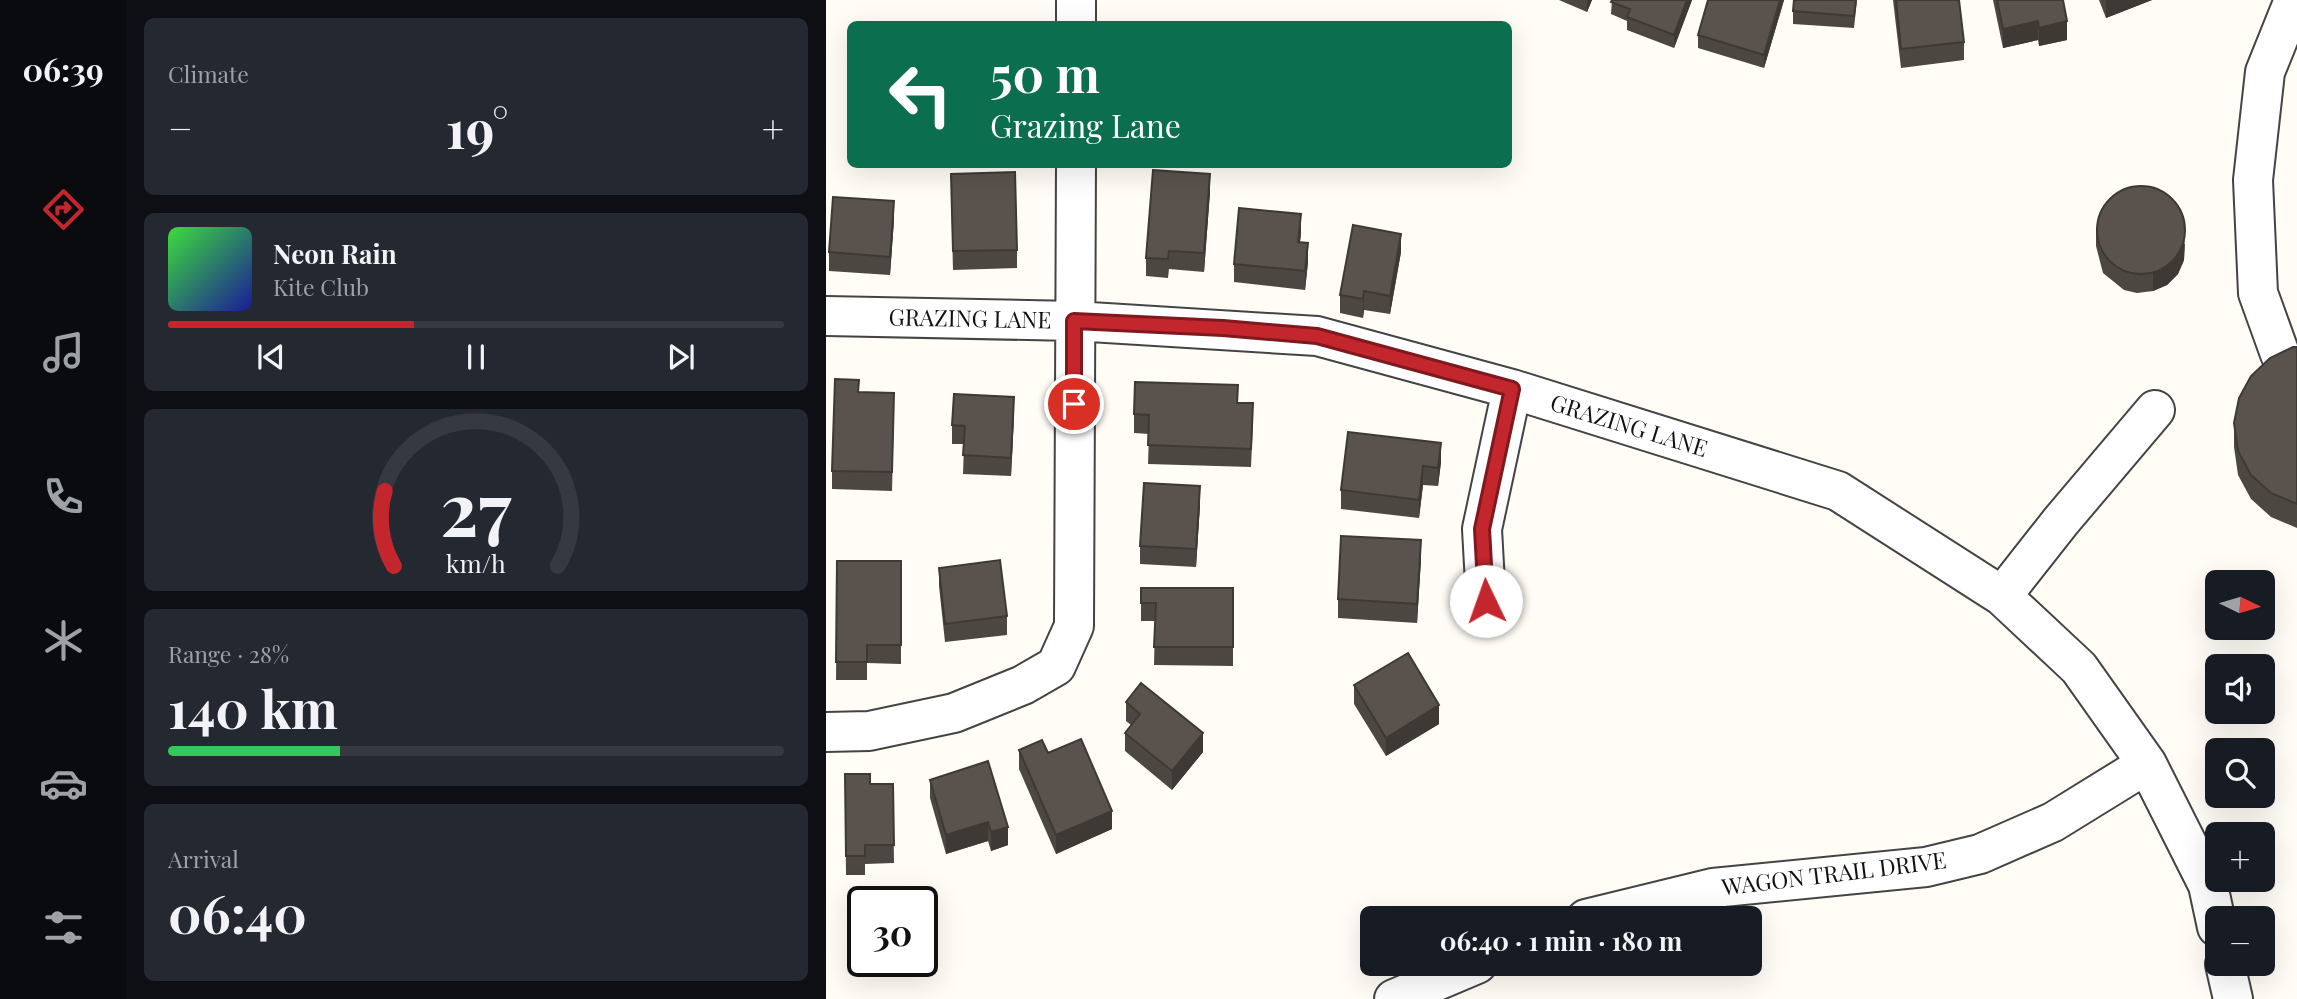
<!DOCTYPE html>
<meta charset="utf-8">
<style>
:root{--surface:#171b24;--page:#242831;--text:#f1f3f6;--muted:#9ea1a6;--line:#363941;--accent:#c4262e}
body{margin:0;font-family:"Playfair Display",serif;background:var(--page);color:var(--text);height:100vh;display:flex;flex-direction:column;font-size:26px;white-space:nowrap}
*{box-sizing:border-box;margin:0}
p{font-size:23px;color:var(--muted)}
.icon{flex:none;width:38px;height:38px;fill:none;stroke:currentColor;stroke-width:2;stroke-linecap:round;stroke-linejoin:round}
.map{position:relative;flex:1;overflow:hidden}
.panel{display:flex;flex-direction:column;gap:18px;padding:18px;background:#0d0f14;width:700px}
.panel>*{flex:none}
.banner{position:absolute;left:21px;top:21px;width:665px;height:147px;border-radius:10px;box-shadow:0 7px 28px #0002;background:#0b6e4f;color:#fff;overflow:hidden}
.needle{width:46px;rotate:95deg}
.buttons{position:absolute;left:1379px;top:570px;display:grid;gap:14px}
.buttons a{display:grid;place-items:center;width:70px;height:70px;border-radius:10px;background:var(--surface);box-shadow:0 7px 28px #0002;font-size:35px}
.speed{position:absolute;left:21px;top:886px;display:flex;gap:14px;font-size:35px;font-weight:700;text-align:center}
.speed>*{display:grid;place-content:center;width:91px;height:91px;border-radius:50%;background:var(--surface);box-shadow:0 7px 28px #0002;line-height:1}
.speed .limit{border:4px solid #111;border-radius:10px;background:#fff;color:#111}
.pin{position:absolute;display:grid;place-items:center;width:60px;height:60px;color:#fff;margin:-30px;border:4px solid #fff;border-radius:50%;box-shadow:0 2px 7px #0007}
.me{position:absolute;width:77px;margin:-38px;rotate:357deg;stroke-linejoin:round;filter:drop-shadow(0 0 5px #0008)}
.turn{display:flex;align-items:center;gap:24px;height:147px;padding:0 28px;font-size:32px}
.turn .icon{width:91px;height:91px;stroke-width:2.5}
.turn b{display:block;font-size:49px;line-height:60px}
.big{font-size:52px;font-weight:700;line-height:1.1}
.panel .card{flex:1;display:flex;flex-direction:column;justify-content:center;gap:10px;min-width:0;padding:0 24px;border-radius:10px;background:var(--page)}
.panel .dial{align-items:center;gap:0}
.dial svg{height:182px;overflow:visible;fill:none;stroke:var(--line);stroke-width:7;stroke-linecap:round;text-anchor:middle}
.dial text{fill:var(--text);stroke:none}
.song{display:flex;align-items:center;gap:21px}
.cover{width:84px;height:84px;border-radius:10px;background:linear-gradient(135deg,hsl(120 70% 55%),hsl(240 70% 35%))}
.played{height:7px;border-radius:4px;background:linear-gradient(90deg,var(--accent) 40%,var(--line) 40%)}
.keys{display:flex;justify-content:space-around;direction:ltr}
.heat{display:flex;justify-content:space-between;align-items:center;font-size:38px;direction:ltr}
.charge{height:10px;border-radius:5px;background:linear-gradient(90deg,#34c759 28%,var(--line) 0)}
.trip{position:absolute;left:534px;top:906px;width:402px;height:70px;border-radius:10px;background:var(--surface);box-shadow:0 7px 28px #0002;font-weight:700;line-height:70px;text-align:center}
main{display:flex;flex:1;min-height:0}
.menu{display:flex;flex-direction:column;width:126px;justify-content:space-around;align-items:center;background:#090b0e;color:var(--muted)}
.menu .icon{width:49px;height:49px}
.menu .on{color:var(--accent)}
.menu b{font-size:32px;color:var(--text)}
.map>svg:first-child{display:block}
.lines{fill:none;stroke-linecap:round;stroke-linejoin:round}
.minor-casing{stroke:#444;stroke-width:42}
.minor{stroke:#fff;stroke-width:38}
.wall{fill:#4d4742}
.shaded-wall{fill:#3f3936}
.building{fill:#5a524d;stroke:#3f3936;stroke-width:2}
.route-casing{stroke:#7f191e;stroke-width:18}
.route{stroke:#c4262e;stroke-width:12}
.labels{text-anchor:middle;stroke-width:7;stroke-linejoin:round;paint-order:stroke}
.street-label{font-size:23px;fill:#111;stroke:#fff}
</style>
<main>
<nav class="menu">
<b>06:39</b>
<svg class="icon on" aria-label="directions" viewBox="0 0 24 24"><path d="M12 3l9 9-9 9-9-9zM9 14v-3h6M13 9l2 2-2 2"/></svg>
<svg class="icon" aria-label="music" viewBox="0 0 24 24"><path d="M9 18V5l10-2v13"/><circle cx="6" cy="18" r="3"/><circle cx="16" cy="16" r="3"/></svg>
<svg class="icon" aria-label="phone" viewBox="0 0 24 24"><path d="M5 4h4l2 5-3 2q2 4 5 5l2-3 5 2v4C11 20 4 13 5 4z"/></svg>
<svg class="icon" aria-label="climate" viewBox="0 0 24 24"><path d="M12 3v18M4 7l16 10M4 17L20 7"/></svg>
<svg class="icon" aria-label="car" viewBox="0 0 24 24"><path d="M5 17H2v-5l4-1 3-4h7l3 4 3 1v5h-3M9 17h6M6 11h13"/><circle cx="7" cy="17" r="2"/><circle cx="17" cy="17" r="2"/></svg>
<svg class="icon" aria-label="filters" viewBox="0 0 24 24"><path d="M4 7h16M4 17h16"/><circle cx="9" cy="7" r="2"/><circle cx="15" cy="17" r="2"/></svg>
</nav>
<section class="panel">
<div class="card"><p>Climate</p>
<div class="heat"><a>−</a><b class="big">19°</b><a>+</a></div>
</div>
<div class="card">
<div class="song"><i class="cover"></i><div><b>Neon Rain</b><p>Kite Club</p></div></div>
<div class="played"></div>
<div class="keys"><svg class="icon" aria-label="previous" viewBox="0 0 24 24"><path d="M18 5L8 12l10 7zM5 5v14"/></svg><svg class="icon" aria-label="pause" viewBox="0 0 24 24"><path d="M8 5v14M16 5v14"/></svg><svg class="icon" aria-label="next" viewBox="0 0 24 24"><path d="M6 5l10 7-10 7zM19 5v14"/></svg></div>
</div>
<div class="card dial"><svg viewBox="0 0 100 80">
<path d="M14 69A42 42 0 1 1 86 69"/>
<path d="M14 69A42 42 0 0 1 10 36" stroke="#c4262e"/>
<text x="50" y="56" font-size="32" font-weight="700">27</text>
<text x="50" y="72" font-size="11">km/h</text>
</svg></div>
<div class="card"><p>Range · 28%</p><b class="big">140 km</b><div class="charge"></div></div>
<div class="card"><p>Arrival</p><b class="big">06:40</b></div>
</section>
<div class="map">
<svg width="1471" height="999" viewBox="0 0 1471 999">
<rect width="100%" height="100%" fill="#fffdf5"/>
<g class="lines">
<defs>
<path id="minor" d="M 250,24 L 250,0
M 0,316 L 248,321 L 491,336 L 686,389 L 1012,491 L 1176,596 L 1253,668 L 1321,764 L 1382,885 L 1391,927
M 1454,354 L 1432,293 L 1427,180 L 1439,72 L 1468,0
M 1176,596 L 1235,521 L 1329,410
M 660,601 L 656,529 L 686,389
M 0,732 L 43,731 L 128,713 L 197,685 L 230,666 L 248,626 L 250,164
M 760,919 L 887,888 L 1100,867 L 1154,854 L 1227,822 L 1321,764
M 1399,964 L 1407,999
M 568,999 L 651,964"/>
</defs>
<use href="#minor" class="minor-casing"/>
<use href="#minor" class="minor"/>
</g>
<path class="wall" d="M 733,0 L 766,0 L 761,12 Z
M 786,0 L 866,0 L 848,48 L 801,30 L 801,21 L 785,14 Z
M 882,0 L 958,0 L 938,68 L 872,48 L 872,35 Z
M 1031,0 L 1028,28 L 967,24 L 967,11 Z
M 1067,0 L 1133,0 L 1138,42 L 1138,60 L 1075,68 Z
M 1167,0 L 1237,0 L 1241,40 L 1213,46 L 1212,40 L 1177,48 Z
M 1273,0 L 1326,0 L 1280,18 Z
M 125,192 L 191,250 L 191,268 L 127,270 Z
M 384,192 L 378,272 L 343,269 L 342,278 L 320,276 L 320,258 Z
M 68,220 L 64,275 L 3,271 L 3,252 Z
M 1270,227 L 1359,244 L 1358,260 L 1352,274 L 1341,285 L 1327,291 L 1311,293 L 1298,290 L 1277,273 L 1270,246 Z
M 475,233 L 474,242 L 482,262 L 479,290 L 408,282 L 408,264 Z
M 575,252 L 564,314 L 538,310 L 537,318 L 514,313 L 514,295 Z
M 1471,347 L 1471,528 L 1445,517 L 1425,499 L 1412,475 L 1408,447 L 1408,423 Z
M 33,392 L 68,412 L 66,491 L 6,489 L 6,471 Z
M 412,403 L 427,422 L 425,467 L 322,464 L 323,434 L 308,433 L 308,414 Z
M 188,415 L 185,476 L 137,474 L 138,444 L 126,444 L 126,425 Z
M 522,432 L 615,462 L 612,486 L 597,485 L 593,518 L 515,509 L 515,490 Z
M 374,505 L 370,567 L 314,564 L 314,546 Z
M 595,559 L 591,623 L 512,618 L 512,599 Z
M 11,561 L 75,561 L 75,664 L 41,663 L 41,680 L 10,680 Z
M 113,568 L 181,616 L 181,635 L 119,642 L 113,586 Z
M 315,588 L 407,588 L 407,666 L 328,665 L 329,621 L 315,621 Z
M 528,685 L 613,724 L 560,756 L 528,704 Z
M 300,702 L 377,752 L 346,790 L 299,751 L 299,733 L 305,725 L 300,721 Z
M 193,750 L 222,753 L 286,829 L 230,854 L 193,769 Z
M 162,761 L 182,845 L 165,851 L 162,841 L 120,854 L 104,798 L 104,780 Z
M 19,774 L 44,784 L 67,784 L 68,863 L 39,864 L 39,875 L 20,875 Z"/>
<path class="shaded-wall" d="M 761,0 L 766,0 L 761,12 Z
M 861,0 L 866,0 L 848,48 L 848,35 Z
M 954,0 L 958,0 L 938,68 L 938,55 Z
M 1280,0 L 1326,0 L 1280,18 Z
M 1212,21 L 1212,40 L 1177,48 L 1177,29 Z
M 1241,21 L 1241,40 L 1213,46 L 1213,28 Z
M 384,174 L 384,192 L 378,272 L 378,253 Z
M 68,201 L 68,220 L 64,275 L 64,257 Z
M 475,214 L 475,233 L 472,260 L 472,242 Z
M 1359,225 L 1358,260 L 1352,274 L 1341,285 L 1327,291 L 1327,273 Z
M 575,234 L 575,252 L 564,314 L 564,296 Z
M 482,243 L 482,262 L 479,290 L 479,271 Z
M 538,291 L 538,310 L 537,318 L 537,299 Z
M 188,397 L 188,415 L 185,476 L 185,458 Z
M 615,443 L 615,462 L 612,486 L 612,468 Z
M 597,466 L 597,485 L 593,518 L 593,500 Z
M 374,486 L 374,505 L 370,567 L 370,549 Z
M 595,540 L 595,559 L 591,623 L 591,604 Z
M 613,705 L 613,724 L 560,756 L 560,738 Z
M 377,733 L 377,752 L 346,790 L 346,771 Z
M 286,811 L 286,829 L 230,854 L 230,835 Z
M 162,822 L 162,841 L 120,854 L 120,835 Z
M 182,827 L 182,845 L 165,851 L 165,832 Z"/>
<path class="building" d="M 786,0 L 861,0 L 848,35 L 801,17 L 804,9 L 785,2 Z
M 882,0 L 954,0 L 938,55 L 872,35 Z
M 968,0 L 1030,0 L 1028,16 L 967,11 Z
M 1070,0 L 1133,0 L 1138,42 L 1075,49 Z
M 1171,0 L 1237,0 L 1241,21 L 1213,28 L 1212,21 L 1177,29 Z
M 327,170 L 384,174 L 378,253 L 343,251 L 342,259 L 320,258 Z
M 189,172 L 191,250 L 127,251 L 125,174 Z
M1271 230a44 44 0 1 1 88 0a44 44 0 1 1-88 0Z
M 7,197 L 68,201 L 64,257 L 3,252 Z
M 413,208 L 475,214 L 472,242 L 482,243 L 479,271 L 408,264 Z
M 527,225 L 575,234 L 564,296 L 538,291 L 537,299 L 514,295 Z
M 1467,347 L 1471,347 L 1471,504 L 1445,493 L 1425,475 L 1412,451 L 1408,423 L 1413,398 L 1425,376 L 1444,358 Z
M 9,379 L 33,380 L 32,392 L 68,393 L 66,472 L 6,471 Z
M 309,382 L 412,385 L 411,403 L 427,403 L 425,449 L 322,445 L 323,415 L 308,414 Z
M 128,394 L 188,397 L 185,458 L 137,455 L 139,426 L 126,425 Z
M 522,432 L 615,443 L 612,468 L 597,466 L 593,500 L 515,490 Z
M 318,483 L 374,486 L 370,549 L 314,546 Z
M 515,536 L 595,540 L 591,604 L 512,599 Z
M 174,560 L 181,616 L 119,624 L 113,568 Z
M 11,561 L 75,561 L 75,645 L 41,645 L 41,662 L 10,662 Z
M 315,588 L 407,588 L 407,647 L 328,647 L 330,603 L 315,603 Z
M 582,653 L 613,705 L 560,738 L 528,685 Z
M 315,683 L 377,733 L 346,771 L 299,733 L 314,714 L 300,702 Z
M 255,739 L 286,811 L 230,835 L 193,750 L 216,740 L 222,753 Z
M 162,761 L 182,827 L 165,832 L 162,822 L 120,835 L 104,780 Z
M 19,774 L 44,774 L 44,784 L 67,784 L 68,845 L 39,845 L 39,856 L 20,856 Z"/>
<g class="lines">
<defs>
<path id="route" d="M 248,404 L 248,321 L 397,328 L 491,336 L 686,389 L 656,529 L 660,601"/>
</defs>
<use href="#route" class="route-casing"/>
<use href="#route" class="route"/>
</g>
<g class="labels">
<g class="street-label">
<text transform="translate(144 319) rotate(1)" y="8">GRAZING LANE</text>
<text transform="translate(803 426) rotate(17)" y="8">GRAZING LANE</text>
<text transform="translate(1008 874) rotate(-7)" y="8">WAGON TRAIL DRIVE</text>
</g>
</g>
</svg>
<div class="buttons">
<a><svg class="needle" viewBox="-14 -14 28 28"><path d="M0-13l5 13h-10z" fill="#e53935"/><path d="M0 13l5-13h-10z" fill="#9ea1a6"/></svg></a>
<a><svg class="icon" aria-label="sound" viewBox="0 0 24 24"><path d="M4 9h4l5-4v14l-5-4H4zM17 9q2 3 0 6"/></svg></a>
<a><svg class="icon" aria-label="search" viewBox="0 0 24 24"><circle cx="10" cy="10" r="6"/><path d="M15 15l6 6"/></svg></a>
<a>+</a>
<a>−</a>
</div>
<div class="speed"><div class="limit">30</div></div>
<div class="pin" style="left:248px;top:404px;background:#d93025"><svg class="icon" aria-label="arrive" viewBox="0 0 24 24"><path d="M6 21V4h12l-3 4 3 4H6"/></svg></div>
<svg class="me" style="left:660px;top:601px" viewBox="-20 -20 40 40"><circle r="19" fill="#fff"/><path d="M0-13L10 11 0 6-10 11z" fill="#c4262e"/></svg>
<div class="trip">06:40 · 1 min · 180 m</div>
<div class="banner">
<div class="turn"><svg class="icon" aria-label="left" viewBox="0 0 24 24"><path d="M17 20v-9H6M10 6l-5 5 5 5"/></svg><div><b>50 m</b>Grazing Lane</div></div>
</div>
</div>
</main>
